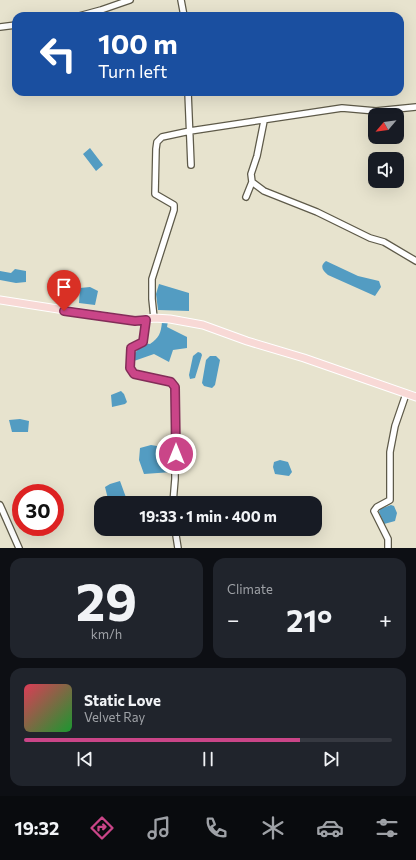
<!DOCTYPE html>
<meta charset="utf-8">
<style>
:root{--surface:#171b24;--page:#20242c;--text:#f1f3f6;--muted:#9ea1a6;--line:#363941;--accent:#ca4588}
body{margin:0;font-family:Commissioner,sans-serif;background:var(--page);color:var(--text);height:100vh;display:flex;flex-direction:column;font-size:15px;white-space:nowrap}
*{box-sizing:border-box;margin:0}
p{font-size:13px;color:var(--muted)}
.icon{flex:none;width:22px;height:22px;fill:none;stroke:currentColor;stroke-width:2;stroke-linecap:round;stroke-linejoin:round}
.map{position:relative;height:548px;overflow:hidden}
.side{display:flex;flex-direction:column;gap:10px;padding:10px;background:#0d0f14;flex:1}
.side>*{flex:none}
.banner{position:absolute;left:12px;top:12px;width:392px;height:84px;border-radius:12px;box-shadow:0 4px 16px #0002;background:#1a4fa0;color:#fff;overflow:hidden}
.needle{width:26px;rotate:241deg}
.tools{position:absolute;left:368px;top:108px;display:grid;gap:8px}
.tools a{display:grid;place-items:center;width:36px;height:36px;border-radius:8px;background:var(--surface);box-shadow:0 4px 16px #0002;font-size:20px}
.speed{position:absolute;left:12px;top:484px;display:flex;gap:8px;font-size:20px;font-weight:700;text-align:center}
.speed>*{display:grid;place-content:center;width:52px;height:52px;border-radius:50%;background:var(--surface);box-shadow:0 4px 16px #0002;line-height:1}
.speed .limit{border:6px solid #d22;background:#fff;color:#111}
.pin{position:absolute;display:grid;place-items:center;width:34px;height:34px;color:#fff;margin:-41px -17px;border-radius:50% 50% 50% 0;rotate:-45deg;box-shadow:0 0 4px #0007}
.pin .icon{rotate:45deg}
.me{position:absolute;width:44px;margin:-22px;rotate:0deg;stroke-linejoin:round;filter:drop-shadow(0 0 3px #0008)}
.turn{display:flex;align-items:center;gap:14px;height:84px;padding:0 20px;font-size:18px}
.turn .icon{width:52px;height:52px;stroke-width:2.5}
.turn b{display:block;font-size:28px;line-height:34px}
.big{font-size:30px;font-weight:700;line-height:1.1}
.side .widget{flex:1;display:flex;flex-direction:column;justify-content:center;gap:6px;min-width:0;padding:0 14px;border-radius:12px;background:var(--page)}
.side .dial{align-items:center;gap:0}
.dial b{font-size:52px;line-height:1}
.song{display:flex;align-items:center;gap:12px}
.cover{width:48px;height:48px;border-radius:6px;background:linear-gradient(135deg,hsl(350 70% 55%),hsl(130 70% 35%))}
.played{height:4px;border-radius:2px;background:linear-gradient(90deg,var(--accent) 75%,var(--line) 75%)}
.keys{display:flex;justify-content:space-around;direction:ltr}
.heat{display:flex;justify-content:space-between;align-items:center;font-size:22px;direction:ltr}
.side .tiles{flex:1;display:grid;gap:10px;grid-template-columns:1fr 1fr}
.widget:last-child{grid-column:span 2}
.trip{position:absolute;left:94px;top:496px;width:228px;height:40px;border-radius:12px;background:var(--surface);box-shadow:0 4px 16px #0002;font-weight:700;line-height:40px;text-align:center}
.tab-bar{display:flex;height:64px;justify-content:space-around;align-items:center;background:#090b0e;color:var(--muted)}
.tab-bar .icon{width:28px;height:28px}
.tab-bar .on{color:var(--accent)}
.tab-bar b{font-size:18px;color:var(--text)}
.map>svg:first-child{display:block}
.water{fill:#539cc2}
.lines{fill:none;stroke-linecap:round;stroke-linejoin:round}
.minor-casing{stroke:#5e5a49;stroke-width:8}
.major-casing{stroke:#fff;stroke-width:9}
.minor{stroke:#fff;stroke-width:5.5}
.major{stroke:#f8d9d6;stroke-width:7}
.route-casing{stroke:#832d58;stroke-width:10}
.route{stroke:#ca4588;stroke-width:7}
</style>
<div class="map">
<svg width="416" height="548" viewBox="0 0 416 548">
<rect width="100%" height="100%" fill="#e7e3ce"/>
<path class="water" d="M 90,148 L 103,165 L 96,171 L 83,154 Z
M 326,261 L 358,276 L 379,281 L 381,287 L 375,296 L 328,275 C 323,271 319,266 326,261 Z
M 15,269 L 26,271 L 26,282 L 16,283 L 0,280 L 0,271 L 11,273 Z
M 159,284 L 189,293 L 189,311 L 158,310 L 156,294 Z
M 90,287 L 98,291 L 95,305 L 79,303 L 80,288 Z
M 168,321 L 167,327 L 187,337 L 187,348 L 173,350 L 169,362 L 154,354 L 134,361 L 135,353 L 143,343 L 150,344 C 159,338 161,333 162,322 Z
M 198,352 L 201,353 L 202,355 L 195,378 L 190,379 L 189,375 L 193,356 Z
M 210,356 L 216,356 L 220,360 L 215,385 L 212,388 L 204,386 L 202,383 L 206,360 Z
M 121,391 L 124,394 L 127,402 L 125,404 L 112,407 L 111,395 Z
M 20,419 L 29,421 L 28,432 L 12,432 L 9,420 Z
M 151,445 L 169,448 L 172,456 L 172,472 L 144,474 L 139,460 L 140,448 Z
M 280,460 L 288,462 L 292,472 L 289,476 L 275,474 L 273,467 L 274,462 Z
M 120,481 L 128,503 L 109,503 L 105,487 L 110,484 Z
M 391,505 L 394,506 L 397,513 L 395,521 L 384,524 L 379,512 L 380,509 Z"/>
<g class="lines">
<defs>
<path id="minor" d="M 181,0 L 184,16
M 79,16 L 101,10 L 130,0
M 0,27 L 16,25
M 188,92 L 191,165
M 252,182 L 251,174 L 257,156 L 264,121
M 246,197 L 252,182 L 264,191 L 317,212 L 370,238 L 384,242 L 416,261
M 154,318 L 152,299 L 152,279 L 174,210 L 174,205 L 155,194 L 156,149 L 157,142 L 162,137 L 190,131 L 342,108 L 376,111 L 416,107
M 146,321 L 143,342 L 131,348 L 130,368 L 134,374 L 171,382 L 175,387 L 175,479 L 173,503
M 0,505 L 19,548
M 175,529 L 178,548
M 388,548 L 388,539 L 374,511 L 377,507 L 390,500 L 390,452 L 395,426 L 406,394"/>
<path id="major" d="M 0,300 L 135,321 L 154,318 L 170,319 L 203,325 L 247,341 L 304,358 L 416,397"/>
</defs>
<use href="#minor" class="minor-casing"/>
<use href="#major" class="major-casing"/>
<use href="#minor" class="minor"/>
<use href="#major" class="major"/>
</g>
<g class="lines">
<defs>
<path id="route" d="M 64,311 L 135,321 L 146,320 L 143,342 L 131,348 L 130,368 L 134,374 L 171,382 L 175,387 L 176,454"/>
</defs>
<use href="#route" class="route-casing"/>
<use href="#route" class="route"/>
</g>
</svg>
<div class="tools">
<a><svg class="needle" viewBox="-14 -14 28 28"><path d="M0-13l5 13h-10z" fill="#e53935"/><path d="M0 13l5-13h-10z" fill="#9ea1a6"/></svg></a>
<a><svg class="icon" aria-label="sound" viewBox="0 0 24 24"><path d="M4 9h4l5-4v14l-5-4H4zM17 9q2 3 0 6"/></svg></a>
</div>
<div class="speed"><div class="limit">30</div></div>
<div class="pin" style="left:64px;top:311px;background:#d93025"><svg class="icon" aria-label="arrive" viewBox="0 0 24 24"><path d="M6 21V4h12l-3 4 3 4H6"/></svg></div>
<svg class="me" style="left:176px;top:454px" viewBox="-20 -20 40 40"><circle r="17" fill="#ca4588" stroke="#fff" stroke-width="3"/><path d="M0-11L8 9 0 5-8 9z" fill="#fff"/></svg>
<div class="trip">19:33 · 1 min · 400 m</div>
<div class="banner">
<div class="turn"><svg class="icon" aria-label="left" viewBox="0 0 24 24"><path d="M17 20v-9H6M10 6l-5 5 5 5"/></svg><div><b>100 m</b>Turn left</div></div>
</div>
</div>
<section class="side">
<div class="tiles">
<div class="widget dial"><b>29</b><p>km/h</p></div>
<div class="widget"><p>Climate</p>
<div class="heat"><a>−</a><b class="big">21°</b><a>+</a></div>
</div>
<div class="widget">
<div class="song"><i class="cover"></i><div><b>Static Love</b><p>Velvet Ray</p></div></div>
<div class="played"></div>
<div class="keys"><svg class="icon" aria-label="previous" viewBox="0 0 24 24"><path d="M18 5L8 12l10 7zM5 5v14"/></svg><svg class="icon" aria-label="pause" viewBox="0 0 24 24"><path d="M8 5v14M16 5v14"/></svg><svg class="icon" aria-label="next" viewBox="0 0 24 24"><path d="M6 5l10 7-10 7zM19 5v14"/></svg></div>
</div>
</div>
</section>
<nav class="tab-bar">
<b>19:32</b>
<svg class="icon on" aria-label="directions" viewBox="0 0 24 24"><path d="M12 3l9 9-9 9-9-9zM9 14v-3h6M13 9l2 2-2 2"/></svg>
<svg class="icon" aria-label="music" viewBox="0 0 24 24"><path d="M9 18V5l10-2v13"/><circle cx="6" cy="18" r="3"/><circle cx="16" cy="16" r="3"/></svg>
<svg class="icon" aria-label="phone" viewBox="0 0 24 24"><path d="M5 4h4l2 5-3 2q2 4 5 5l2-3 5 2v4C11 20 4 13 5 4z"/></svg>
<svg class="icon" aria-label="climate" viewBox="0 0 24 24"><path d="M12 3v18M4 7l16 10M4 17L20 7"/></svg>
<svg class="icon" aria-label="car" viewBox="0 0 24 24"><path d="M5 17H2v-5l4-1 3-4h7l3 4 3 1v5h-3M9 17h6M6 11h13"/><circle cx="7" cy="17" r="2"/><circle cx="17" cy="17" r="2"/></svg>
<svg class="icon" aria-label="filters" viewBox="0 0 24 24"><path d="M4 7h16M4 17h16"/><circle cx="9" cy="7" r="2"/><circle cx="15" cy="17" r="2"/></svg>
</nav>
